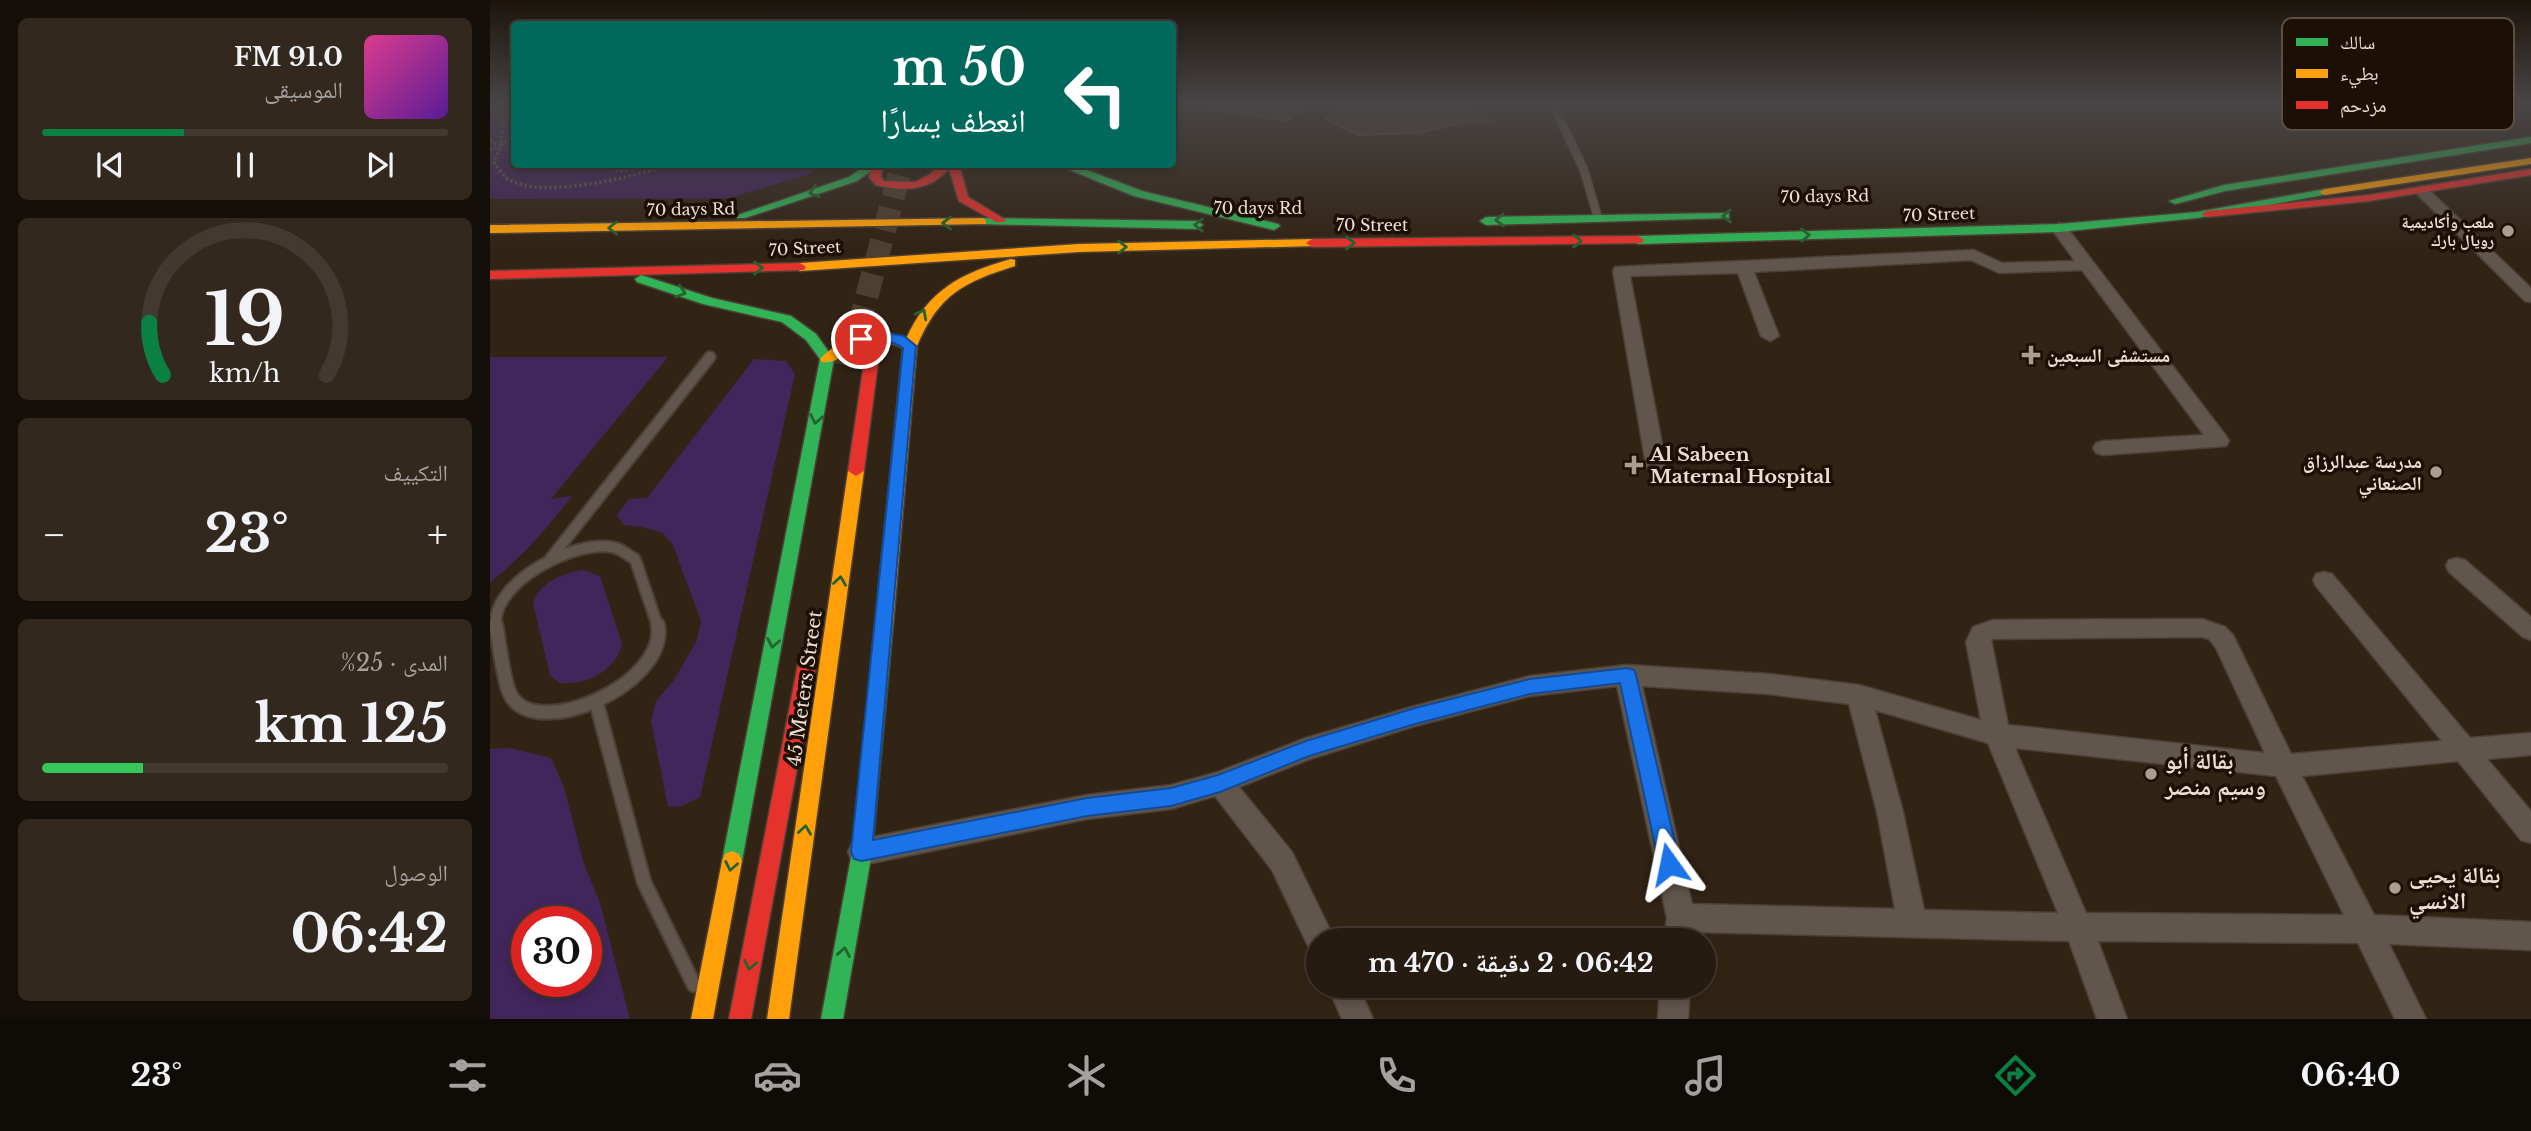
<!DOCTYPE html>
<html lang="ar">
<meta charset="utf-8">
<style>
:root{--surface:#261b10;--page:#32281e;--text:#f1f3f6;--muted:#a4a19f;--line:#423930;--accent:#0b8043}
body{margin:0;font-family:"Libre Baskerville","Noto Naskh Arabic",serif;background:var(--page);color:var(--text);direction:rtl;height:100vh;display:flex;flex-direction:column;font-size:26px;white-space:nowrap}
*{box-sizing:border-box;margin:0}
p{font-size:23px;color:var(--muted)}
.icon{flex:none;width:38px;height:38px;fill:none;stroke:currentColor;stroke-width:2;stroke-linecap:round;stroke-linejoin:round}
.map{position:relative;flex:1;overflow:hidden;direction:ltr}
.drawer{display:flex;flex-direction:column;gap:18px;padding:18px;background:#150f09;width:490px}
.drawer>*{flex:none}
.banner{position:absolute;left:21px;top:21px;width:665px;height:147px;border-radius:7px;box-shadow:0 4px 10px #0003,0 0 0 2px var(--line);direction:rtl;background:#00695c;color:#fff;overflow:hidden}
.speed{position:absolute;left:21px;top:906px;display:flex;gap:14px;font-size:35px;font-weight:700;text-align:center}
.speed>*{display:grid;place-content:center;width:91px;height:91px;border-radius:50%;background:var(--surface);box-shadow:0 4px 10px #0003,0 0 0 2px var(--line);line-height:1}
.speed .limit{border:10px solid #d22;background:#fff;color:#111}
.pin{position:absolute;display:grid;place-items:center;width:60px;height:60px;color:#fff;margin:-30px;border:4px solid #fff;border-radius:50%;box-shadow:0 2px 7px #0007}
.me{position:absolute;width:77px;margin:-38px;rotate:348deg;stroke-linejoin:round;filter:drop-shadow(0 0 5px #0008)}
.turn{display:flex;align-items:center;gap:24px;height:147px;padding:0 35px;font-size:32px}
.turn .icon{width:91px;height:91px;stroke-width:2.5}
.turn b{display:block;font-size:49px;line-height:60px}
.big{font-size:52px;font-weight:700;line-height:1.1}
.drawer .tile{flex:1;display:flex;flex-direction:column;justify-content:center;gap:10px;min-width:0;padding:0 24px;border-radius:10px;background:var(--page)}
.drawer .dial{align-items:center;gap:0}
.dial svg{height:182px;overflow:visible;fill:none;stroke:var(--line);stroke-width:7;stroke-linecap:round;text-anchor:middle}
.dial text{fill:var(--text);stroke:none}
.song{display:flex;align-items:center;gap:21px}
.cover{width:84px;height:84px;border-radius:10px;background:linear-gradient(135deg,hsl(330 70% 55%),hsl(270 70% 35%))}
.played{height:7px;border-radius:4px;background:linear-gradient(90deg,var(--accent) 35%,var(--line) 35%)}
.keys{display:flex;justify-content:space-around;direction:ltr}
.heat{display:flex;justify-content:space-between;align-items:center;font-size:38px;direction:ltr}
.charge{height:10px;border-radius:5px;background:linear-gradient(90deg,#34c759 25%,var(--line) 0)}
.trip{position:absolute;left:816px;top:928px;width:410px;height:70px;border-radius:35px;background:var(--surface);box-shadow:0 4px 10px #0003,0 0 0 2px var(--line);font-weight:700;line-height:70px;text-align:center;direction:rtl}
.tab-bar{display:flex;height:112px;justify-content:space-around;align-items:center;background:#0f0b06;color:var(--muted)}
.tab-bar .icon{width:49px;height:49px}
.tab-bar .current{color:var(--accent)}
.tab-bar b{font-size:32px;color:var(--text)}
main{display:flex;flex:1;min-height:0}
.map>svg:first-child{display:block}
.green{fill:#42255b;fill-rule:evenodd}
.building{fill:#493e2b;stroke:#574d40;stroke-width:2}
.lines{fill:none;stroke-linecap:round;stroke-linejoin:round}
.primary-tunnel-far1{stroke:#4e4031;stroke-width:23;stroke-dasharray:23 11;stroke-linecap:butt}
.primary-tunnel{stroke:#4e4031;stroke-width:31;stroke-dasharray:31 15;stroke-linecap:butt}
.lane-far2-casing{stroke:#4c4036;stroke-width:10}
.lane-far1-casing{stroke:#4c4036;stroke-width:14}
.lane-casing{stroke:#4c4036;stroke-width:17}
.street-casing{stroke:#4c4036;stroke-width:3}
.fast-casing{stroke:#4c4036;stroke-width:3}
.slow-casing{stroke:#4c4036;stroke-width:3}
.jam-casing{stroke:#4c4036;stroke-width:3}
.path{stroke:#60554b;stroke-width:3.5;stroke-dasharray:2.5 2.5;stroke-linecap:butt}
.lane-far2{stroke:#61564c;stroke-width:8}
.lane-far1{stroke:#61564c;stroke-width:10}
.lane{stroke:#61564c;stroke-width:13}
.street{fill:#61564c;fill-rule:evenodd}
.fast{fill:#30b455;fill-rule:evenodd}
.slow{fill:#ff9f0a;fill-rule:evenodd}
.jam{fill:#e5322d;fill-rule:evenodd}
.oneway{stroke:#26622e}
.route{fill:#1a73e8;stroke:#114b97;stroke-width:2}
.poi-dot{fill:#ad9d8e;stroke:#1c1006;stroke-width:2.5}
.labels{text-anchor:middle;stroke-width:7;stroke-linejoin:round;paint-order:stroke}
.far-street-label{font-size:16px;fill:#efdecf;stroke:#1c1006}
.far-poi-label{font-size:16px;font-weight:bold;fill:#efdecf;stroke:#1c1006;text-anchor:end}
.poi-label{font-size:19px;font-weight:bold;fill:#efdecf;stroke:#1c1006;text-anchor:start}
.street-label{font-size:19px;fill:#efdecf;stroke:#1c1006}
.near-poi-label{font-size:23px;font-weight:bold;fill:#efdecf;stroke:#1c1006;text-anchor:start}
.key{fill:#1c1006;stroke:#5b4e42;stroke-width:2}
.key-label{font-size:19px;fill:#efdecf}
</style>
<main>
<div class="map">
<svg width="2041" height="1019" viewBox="0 0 2041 1019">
<rect width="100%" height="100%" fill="#322415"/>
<path class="green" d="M 0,102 L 24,102 L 24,164 L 333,165 L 317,175 L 239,198 L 0,199 Z
M 0,357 L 178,357 L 61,499 L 82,496 C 58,527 32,558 0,582 Z
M 264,359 L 296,361 L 305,374 L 210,797 L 192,806 L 178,807 L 161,721 L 166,701 L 184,680 L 207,640 L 211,621 L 183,545 L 172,533 L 153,527 L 134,525 L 127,515 L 139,499 L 157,498 Z
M 94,570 L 110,576 L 132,644 C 127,671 94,686 69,683 L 60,675 L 43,603 C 50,582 74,572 94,570 Z
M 21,748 L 61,758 L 74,787 L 94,864 L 110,903 L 140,1019 L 0,1019 L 0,749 ZM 37,922 L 96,922 L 96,982 L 37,982 Z"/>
<path class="building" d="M 721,102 L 817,102 L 798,121 L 714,108 Z
M 853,102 L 964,102 L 999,122 L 975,122 L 928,133 L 869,135 L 836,119 Z"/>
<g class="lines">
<path class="primary-tunnel-far1" d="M 368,329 L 410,172"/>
<path class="primary-tunnel" d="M 358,366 L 368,327"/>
<defs>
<path id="lane-far2" d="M 1062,102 L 1094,170 L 1108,218"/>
<path id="lane-far1" d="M 61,558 L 220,357
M 6,627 C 0,582 88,537 126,548 C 132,550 139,556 145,559 L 168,627"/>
<path id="lane" d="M 6,625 C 9,642 13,679 20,694 C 44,743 178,685 168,625
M 106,701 L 154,882 L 204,985"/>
<path id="street" d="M 1932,186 L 1937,188 L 2041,288 L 2041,302 L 2035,301 L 1927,194 L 1924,191 L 1927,188 Z
M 1569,223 L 1575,225 L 1736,436 L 1739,441 L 1736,446 L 1613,455 L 1606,453 L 1603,448 L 1606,443 L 1613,441 L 1714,435 L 1592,270 L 1509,273 L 1481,260 L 1264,272 L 1289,336 L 1280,341 L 1271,336 L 1248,273 L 1140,276 L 1176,465 L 1173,470 L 1159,470 L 1156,465 L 1123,271 L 1125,267 L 1484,250 L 1512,263 L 1585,261 L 1561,228 Z
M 1967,558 L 1975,560 L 2041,617 L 2041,640 L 2033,637 L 1959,572 L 1956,566 L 1959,560 Z
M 1834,572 L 1842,574 L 1980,738 L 2041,733 L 2041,755 L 1997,759 L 2041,811 L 2041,843 L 2031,840 L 1968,761 L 1812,776 L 1884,915 L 2041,922 L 2041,950 L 1899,944 L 1936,1019 L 1905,1019 L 1868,943 L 1608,941 L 1637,1019 L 1607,1019 L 1579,941 L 1204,932 L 1204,940 L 1174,940 L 1177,918 L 1127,686 L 1040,696 L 925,726 L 820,759 L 749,787 L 802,852 L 840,930 L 844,940 L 828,940 L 828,953 L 820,950 L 782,870 L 725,796 L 681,809 L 597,819 L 372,865 L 362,861 L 358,852 L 362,843 L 372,839 L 597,795 L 681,785 L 728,772 L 816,738 L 925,706 L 1040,676 L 1137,665 L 1279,674 L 1369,685 L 1491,720 L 1476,642 L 1483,627 L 1503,620 L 1712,619 L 1735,627 L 1743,635 L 1801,754 L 1952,741 L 1826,586 L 1823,580 L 1826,574 ZM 1712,637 L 1719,639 L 1726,648 L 1775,753 L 1518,725 L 1501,639 ZM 1152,686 L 1279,694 L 1359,704 L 1387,812 L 1405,909 L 1202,904 ZM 1385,710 L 1498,743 L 1568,913 L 1434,910 L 1413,812 ZM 1525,748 L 1786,776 L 1854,915 L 1596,913 Z
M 837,985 L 868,985 L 883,1019 L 852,1019 Z
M 1170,985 L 1200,985 L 1198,1019 L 1168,1019 Z"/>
<path id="fast" d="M 2041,137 L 2041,143 L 1735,191 L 1685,204 L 1679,201 L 1734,185 Z
M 378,164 L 391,164 L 367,181 L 255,218 L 247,218 L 245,216 L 359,177 Z
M 565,164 L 581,164 L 652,191 L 788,224 L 790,226 L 784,230 L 644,196 Z
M 1835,189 L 1839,190 L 1839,194 L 1707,218 L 1569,232 L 1148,244 L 1142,240 L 1148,236 L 1569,224 L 1707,212 Z
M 1235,213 L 1239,214 L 1239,218 L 996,225 L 990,221 L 996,217 Z
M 492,218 L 707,221 L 713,225 L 707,229 L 488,224 L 488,220 Z
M 151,275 L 222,298 L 301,316 L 326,334 L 344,359 L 252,861 L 249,868 L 242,871 L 235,868 L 232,861 L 330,359 L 316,340 L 292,322 L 213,304 L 147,282 L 145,279 Z
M 394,618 L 400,620 L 403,625 L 382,852 L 353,1019 L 331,1019 L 362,852 L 385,625 L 388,620 Z"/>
<path id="slow" d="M 2041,158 L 2041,164 L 1835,195 L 1829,192 L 1835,189 Z
M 492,218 L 496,220 L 496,224 L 0,233 L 0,225 Z
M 822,239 L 826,240 L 826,246 L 589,252 L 310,271 L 304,267 L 310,263 L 589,244 Z
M 521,259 L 525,260 L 525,266 C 474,282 449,294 427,346 L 403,625 L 400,630 L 394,632 L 388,630 L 385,625 L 413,348 C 370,327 356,366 332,362 L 330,359 C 351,336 387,329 416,339 C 438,290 471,273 521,259 Z
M 366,466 L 374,471 L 299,1019 L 277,1019 L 358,471 Z
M 242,851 L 249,854 L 252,861 L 223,1019 L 201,1019 L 232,861 L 235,854 Z"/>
<path id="jam" d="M 382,164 L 393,164 L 391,177 L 394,181 L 425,182 L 439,175 L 451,164 L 469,164 L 478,197 L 516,220 L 514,222 L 506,222 L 469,201 L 459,169 C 439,191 414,192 386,185 L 379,177 Z
M 2041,169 L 2041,175 L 1879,201 L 1717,217 L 1711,214 L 1717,211 L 1879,195 Z
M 1148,236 L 1154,240 L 1152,243 L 822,247 L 816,243 L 822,239 Z
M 310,263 L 316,267 L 314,270 L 0,279 L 0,271 Z
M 381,359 L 388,363 L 374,471 L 366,476 L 358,471 L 374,363 Z
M 318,652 L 324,654 L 327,659 L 261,1019 L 239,1019 L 309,659 L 312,654 Z"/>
</defs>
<use href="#lane-far2" class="lane-far2-casing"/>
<use href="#lane-far1" class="lane-far1-casing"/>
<use href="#lane" class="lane-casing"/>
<use href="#street" class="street-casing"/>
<use href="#fast" class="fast-casing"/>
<use href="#slow" class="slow-casing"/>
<use href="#jam" class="jam-casing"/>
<path class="path" d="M 0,107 L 13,117 L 11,145
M 1,107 L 13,102
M 10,115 L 24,110
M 24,134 L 11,146 L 4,162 C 8,167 12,175 18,179 C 51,200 141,177 176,166
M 0,140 L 11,146
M 0,150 L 10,146
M 106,164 L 130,171 L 170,164"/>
<use href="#lane-far2" class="lane-far2"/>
<use href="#lane-far1" class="lane-far1"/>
<use href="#lane" class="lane"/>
<use href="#street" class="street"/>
<use href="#fast" class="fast"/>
<use href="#slow" class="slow"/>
<use href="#jam" class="jam"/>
</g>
<defs><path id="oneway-chevron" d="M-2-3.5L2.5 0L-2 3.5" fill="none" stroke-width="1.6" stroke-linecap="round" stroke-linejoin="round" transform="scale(1.75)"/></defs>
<g class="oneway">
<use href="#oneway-chevron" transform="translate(324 192) rotate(162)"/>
<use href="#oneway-chevron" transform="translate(1237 216) rotate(179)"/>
<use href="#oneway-chevron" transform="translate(1010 220) rotate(178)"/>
<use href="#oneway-chevron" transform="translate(457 223) rotate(179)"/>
<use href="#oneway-chevron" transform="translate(709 225) rotate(-179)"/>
<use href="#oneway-chevron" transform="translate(123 228) rotate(180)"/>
<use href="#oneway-chevron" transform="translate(1315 235) rotate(-2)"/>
<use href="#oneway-chevron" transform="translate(1087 241)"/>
<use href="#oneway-chevron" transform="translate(860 243)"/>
<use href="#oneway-chevron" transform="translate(632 247) rotate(-1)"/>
<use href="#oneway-chevron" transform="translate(268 268) rotate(-1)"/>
<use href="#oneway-chevron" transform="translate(191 292) rotate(18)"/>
<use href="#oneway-chevron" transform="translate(432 314) rotate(-62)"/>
<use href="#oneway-chevron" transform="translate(326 419) rotate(101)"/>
<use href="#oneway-chevron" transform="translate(350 581) rotate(-82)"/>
<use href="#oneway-chevron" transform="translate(283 643) rotate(101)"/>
<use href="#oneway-chevron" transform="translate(315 830) rotate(-82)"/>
<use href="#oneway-chevron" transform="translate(241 866) rotate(101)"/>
<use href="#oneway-chevron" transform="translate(354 952) rotate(-80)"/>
<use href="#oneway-chevron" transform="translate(260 965) rotate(101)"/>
</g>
<linearGradient id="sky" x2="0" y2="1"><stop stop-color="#1c140c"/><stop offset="0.42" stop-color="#494546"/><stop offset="1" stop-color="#494546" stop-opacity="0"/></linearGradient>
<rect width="2041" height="245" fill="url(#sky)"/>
<path class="route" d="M 392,332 L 414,336 L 426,346 L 383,840 L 597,798 L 681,788 L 728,775 L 816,741 L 925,708 L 1040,679 L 1137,668 L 1144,670 L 1146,675 L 1190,864 L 1187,871 L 1179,873 L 1172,871 L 1169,864 L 1130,683 L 1040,694 L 925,724 L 819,756 L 730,792 L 681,806 L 597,816 L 372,861 L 364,859 L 361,852 L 413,348 C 397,335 378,349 365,339 L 367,336 Z"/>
<g class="poi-dot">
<circle cx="2018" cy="231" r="7"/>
<path d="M1537.5 344.5h7v7h7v7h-7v7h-7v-7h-7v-7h7z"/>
<path d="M1140.5 454.5h7v7h7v7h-7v7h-7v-7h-7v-7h7z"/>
<circle cx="1946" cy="472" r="7"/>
<circle cx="1661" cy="774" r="7"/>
<circle cx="1905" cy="888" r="7"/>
</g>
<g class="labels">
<g class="far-street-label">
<text transform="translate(1335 196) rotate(-1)" y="6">70 days Rd</text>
<text x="768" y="214">70 days Rd</text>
<text transform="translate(201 209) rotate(-1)" y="6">70 days Rd</text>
<text transform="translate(1449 214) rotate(-2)" y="6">70 Street</text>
<text x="882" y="231">70 Street</text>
<text transform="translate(315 248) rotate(-3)" y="6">70 Street</text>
</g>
<g class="far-poi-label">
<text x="2004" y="228">ملعب وأكاديمية<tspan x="2004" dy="18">رويال بارك</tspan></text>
</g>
<g class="poi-label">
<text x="1557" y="362">مستشفى السبعين</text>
<text x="1160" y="461">Al Sabeen<tspan x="1160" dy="22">Maternal Hospital</tspan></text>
<text x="1932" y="468" text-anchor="end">مدرسة عبدالرزاق<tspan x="1932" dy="22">الصنعاني</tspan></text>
</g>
<g class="street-label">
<text transform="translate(314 688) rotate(-82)" y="7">45 Meters Street</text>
</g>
<g class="near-poi-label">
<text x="1675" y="769">بقالة أبو<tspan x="1675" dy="26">وسيم منصر</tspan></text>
<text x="1919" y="883">بقالة يحيى<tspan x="1919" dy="26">الانسي</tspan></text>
</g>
</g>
<rect x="1792" y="18" width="232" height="112" rx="10" class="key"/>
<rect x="1806" y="38" width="32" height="8" fill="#30b455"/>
<rect x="1806" y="69" width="32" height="9" fill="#ff9f0a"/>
<rect x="1806" y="101" width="32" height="8" fill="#e5322d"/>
<g class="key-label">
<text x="1850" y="49">سالك</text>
<text x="1850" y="80">بطيء</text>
<text x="1850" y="112">مزدحم</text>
</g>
</svg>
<div class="speed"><div class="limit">30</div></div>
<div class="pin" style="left:371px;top:339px;background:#d93025"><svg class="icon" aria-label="arrive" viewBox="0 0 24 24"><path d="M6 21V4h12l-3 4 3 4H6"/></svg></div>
<svg class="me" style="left:1179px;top:864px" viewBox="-20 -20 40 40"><path d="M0-17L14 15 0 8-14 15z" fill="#1a73e8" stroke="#fff" stroke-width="4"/></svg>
<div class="trip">06:42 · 2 دقيقة · 470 m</div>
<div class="banner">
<div class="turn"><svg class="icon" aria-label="left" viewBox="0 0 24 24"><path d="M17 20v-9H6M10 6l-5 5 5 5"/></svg><div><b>50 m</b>انعطف يسارًا</div></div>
</div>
</div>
<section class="drawer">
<div class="tile">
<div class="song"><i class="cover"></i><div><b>91.0 FM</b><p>الموسيقى</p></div></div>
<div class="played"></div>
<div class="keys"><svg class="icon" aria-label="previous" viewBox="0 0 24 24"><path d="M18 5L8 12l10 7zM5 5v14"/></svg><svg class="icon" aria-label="pause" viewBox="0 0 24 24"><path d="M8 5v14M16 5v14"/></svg><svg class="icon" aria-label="next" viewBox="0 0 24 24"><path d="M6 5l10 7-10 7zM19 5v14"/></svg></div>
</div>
<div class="tile dial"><svg viewBox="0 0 100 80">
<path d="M14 69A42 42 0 1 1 86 69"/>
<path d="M14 69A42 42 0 0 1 8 46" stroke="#0b8043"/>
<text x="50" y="56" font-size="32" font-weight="700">19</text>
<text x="50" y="72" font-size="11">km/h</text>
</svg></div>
<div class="tile"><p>التكييف</p>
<div class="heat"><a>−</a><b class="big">23°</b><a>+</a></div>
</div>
<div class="tile"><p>المدى · 25%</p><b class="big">125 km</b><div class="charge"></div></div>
<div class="tile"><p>الوصول</p><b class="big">06:42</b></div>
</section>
</main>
<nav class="tab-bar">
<b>06:40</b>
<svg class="icon current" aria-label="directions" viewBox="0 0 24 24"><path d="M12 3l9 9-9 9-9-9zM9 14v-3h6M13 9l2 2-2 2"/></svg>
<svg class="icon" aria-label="music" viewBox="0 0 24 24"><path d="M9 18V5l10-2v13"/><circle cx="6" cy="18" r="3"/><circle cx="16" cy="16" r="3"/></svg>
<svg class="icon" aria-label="phone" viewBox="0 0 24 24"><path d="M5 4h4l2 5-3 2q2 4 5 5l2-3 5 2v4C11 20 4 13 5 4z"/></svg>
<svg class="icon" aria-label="climate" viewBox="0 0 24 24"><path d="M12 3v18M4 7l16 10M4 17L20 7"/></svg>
<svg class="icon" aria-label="car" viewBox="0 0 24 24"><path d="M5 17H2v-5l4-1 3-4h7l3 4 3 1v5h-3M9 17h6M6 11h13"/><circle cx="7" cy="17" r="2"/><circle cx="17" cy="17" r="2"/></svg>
<svg class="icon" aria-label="filters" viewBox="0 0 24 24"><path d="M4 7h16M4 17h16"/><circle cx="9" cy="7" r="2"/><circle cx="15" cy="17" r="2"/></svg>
<b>23°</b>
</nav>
